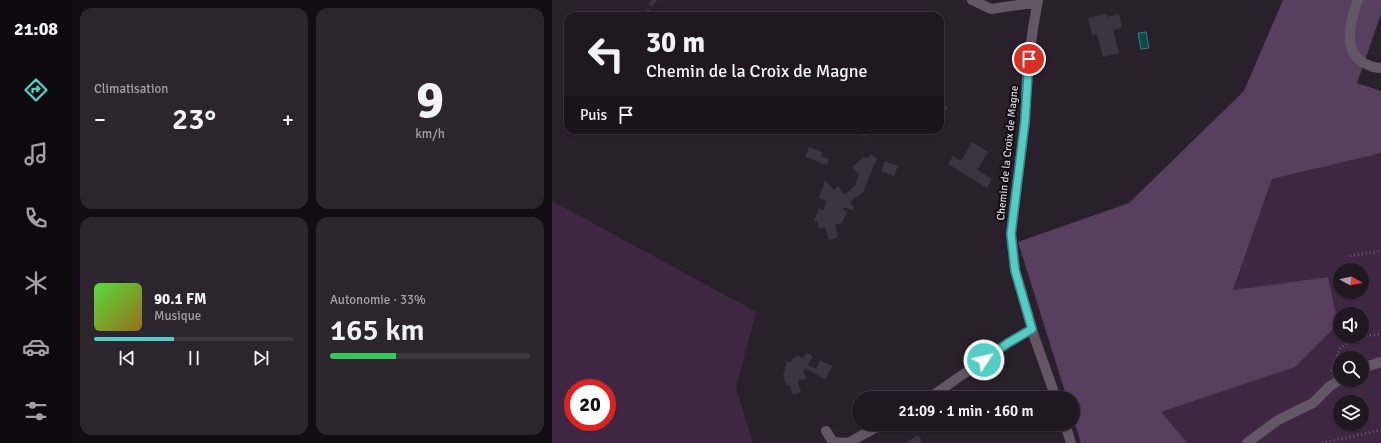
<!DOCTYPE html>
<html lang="fr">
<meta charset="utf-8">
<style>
:root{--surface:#201821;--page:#2d252e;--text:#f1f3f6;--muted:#a2a0a5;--line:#3d373f;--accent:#54cdc6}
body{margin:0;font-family:Signika,sans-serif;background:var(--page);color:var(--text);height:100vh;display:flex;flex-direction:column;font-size:15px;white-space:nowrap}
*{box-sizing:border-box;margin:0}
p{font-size:13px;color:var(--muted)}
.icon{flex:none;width:22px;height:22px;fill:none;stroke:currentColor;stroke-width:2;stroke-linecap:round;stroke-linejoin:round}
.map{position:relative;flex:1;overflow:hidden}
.side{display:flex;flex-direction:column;gap:8px;padding:8px;background:#120d12;width:480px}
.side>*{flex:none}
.top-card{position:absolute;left:12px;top:12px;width:380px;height:122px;border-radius:12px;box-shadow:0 1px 3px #0004,0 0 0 1px var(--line);background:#201821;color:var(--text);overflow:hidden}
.needle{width:26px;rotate:98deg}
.buttons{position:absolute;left:781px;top:263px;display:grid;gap:8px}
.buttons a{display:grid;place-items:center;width:36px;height:36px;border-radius:50%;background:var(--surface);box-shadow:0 1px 3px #0004,0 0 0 1px var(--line);font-size:20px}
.speed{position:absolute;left:12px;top:379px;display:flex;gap:8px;font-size:20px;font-weight:700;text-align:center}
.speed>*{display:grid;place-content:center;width:52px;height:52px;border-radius:50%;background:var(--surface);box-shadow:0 1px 3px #0004,0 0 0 1px var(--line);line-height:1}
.speed .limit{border:6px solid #d22;background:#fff;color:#111}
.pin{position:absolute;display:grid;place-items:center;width:34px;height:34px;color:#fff;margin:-17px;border:2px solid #fff;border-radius:50%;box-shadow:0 1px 4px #0007}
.me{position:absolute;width:44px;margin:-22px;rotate:55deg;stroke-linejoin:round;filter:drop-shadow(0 0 3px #0008)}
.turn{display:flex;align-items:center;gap:14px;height:84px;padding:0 16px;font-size:18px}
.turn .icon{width:52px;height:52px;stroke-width:2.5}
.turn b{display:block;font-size:28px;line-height:34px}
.then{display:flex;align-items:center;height:38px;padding:0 16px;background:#0003;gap:8px;font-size:15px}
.big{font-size:30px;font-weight:600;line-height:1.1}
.side .tile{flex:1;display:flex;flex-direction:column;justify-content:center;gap:6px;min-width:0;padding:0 14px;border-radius:12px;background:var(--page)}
.side .dial{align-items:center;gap:0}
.dial b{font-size:52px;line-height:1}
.song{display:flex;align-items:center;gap:12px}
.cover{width:48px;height:48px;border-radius:6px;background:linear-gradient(135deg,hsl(110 70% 55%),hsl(40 70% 35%))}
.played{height:4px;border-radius:2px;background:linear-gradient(90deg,var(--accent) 40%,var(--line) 40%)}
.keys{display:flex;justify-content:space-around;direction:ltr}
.heat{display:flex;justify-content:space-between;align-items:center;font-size:22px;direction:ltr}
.charge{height:6px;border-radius:3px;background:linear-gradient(90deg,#34c759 33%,var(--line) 0)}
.side .tiles{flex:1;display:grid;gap:8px;grid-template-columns:repeat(2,1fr)}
.trip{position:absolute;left:300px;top:391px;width:228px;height:40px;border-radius:20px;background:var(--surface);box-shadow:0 1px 3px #0004,0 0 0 1px var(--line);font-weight:600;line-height:40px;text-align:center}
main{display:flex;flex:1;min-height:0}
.menu{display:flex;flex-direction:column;width:72px;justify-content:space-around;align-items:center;background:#0d0a0d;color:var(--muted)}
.menu .icon{width:28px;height:28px}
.menu .selected{color:var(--accent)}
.menu b{font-size:18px;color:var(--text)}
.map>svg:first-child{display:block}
.green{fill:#3f2744;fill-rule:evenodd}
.forest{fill:#593f5f}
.water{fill:#084d4a;stroke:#487676}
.building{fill:#3e3340}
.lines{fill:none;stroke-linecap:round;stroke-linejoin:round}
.path{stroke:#685f6a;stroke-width:2.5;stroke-dasharray:1 3;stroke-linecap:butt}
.minor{stroke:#635766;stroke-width:10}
.route-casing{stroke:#378581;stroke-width:10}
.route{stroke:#54cdc6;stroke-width:7}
.labels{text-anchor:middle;stroke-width:4;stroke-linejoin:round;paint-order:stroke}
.street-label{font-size:11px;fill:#ddd6de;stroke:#100c11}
</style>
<main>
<nav class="menu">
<b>21:08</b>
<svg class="icon selected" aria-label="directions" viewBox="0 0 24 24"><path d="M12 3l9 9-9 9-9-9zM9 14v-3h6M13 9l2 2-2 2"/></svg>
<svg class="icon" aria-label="music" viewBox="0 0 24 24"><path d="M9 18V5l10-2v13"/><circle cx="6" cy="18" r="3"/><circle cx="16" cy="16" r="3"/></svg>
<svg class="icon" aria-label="phone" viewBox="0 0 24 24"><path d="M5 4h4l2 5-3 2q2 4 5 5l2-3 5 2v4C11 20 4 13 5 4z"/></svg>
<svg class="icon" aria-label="climate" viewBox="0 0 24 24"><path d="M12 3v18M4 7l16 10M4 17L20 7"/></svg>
<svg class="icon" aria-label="car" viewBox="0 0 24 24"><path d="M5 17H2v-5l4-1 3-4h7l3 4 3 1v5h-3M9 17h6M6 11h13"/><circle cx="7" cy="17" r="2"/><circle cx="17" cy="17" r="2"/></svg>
<svg class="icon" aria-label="filters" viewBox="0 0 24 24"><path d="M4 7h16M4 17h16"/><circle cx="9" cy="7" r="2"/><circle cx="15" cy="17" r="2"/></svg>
</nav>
<section class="side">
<div class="tiles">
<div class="tile"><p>Climatisation</p>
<div class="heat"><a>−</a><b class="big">23°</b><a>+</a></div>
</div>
<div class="tile dial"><b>9</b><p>km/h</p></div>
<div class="tile">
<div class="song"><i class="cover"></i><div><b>90.1 FM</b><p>Musique</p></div></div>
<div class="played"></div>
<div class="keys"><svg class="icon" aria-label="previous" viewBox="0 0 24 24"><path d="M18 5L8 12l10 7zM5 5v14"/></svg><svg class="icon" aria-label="pause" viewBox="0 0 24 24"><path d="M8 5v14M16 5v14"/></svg><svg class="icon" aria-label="next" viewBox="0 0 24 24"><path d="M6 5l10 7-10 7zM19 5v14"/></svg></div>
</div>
<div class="tile"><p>Autonomie · 33%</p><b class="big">165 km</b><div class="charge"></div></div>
</div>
</section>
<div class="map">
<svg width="829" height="443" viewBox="0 0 829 443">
<rect width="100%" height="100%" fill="#2a202c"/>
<path class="green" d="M 828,153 L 829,156 L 829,443 L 635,443 L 609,412 L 743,367 L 776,277 L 681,291 L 720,179 ZM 788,270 L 810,270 L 810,292 L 788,292 ZM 788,314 L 810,314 L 810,336 L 788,336 ZM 788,358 L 810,358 L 810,380 L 788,380 ZM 788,402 L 810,402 L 810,424 L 788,424 Z
M 0,201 L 204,312 L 184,388 L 201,443 L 0,443 ZM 21,388 L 55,388 L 55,422 L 21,422 Z"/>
<path class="forest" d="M 731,0 L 829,0 L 829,14 L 805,83 L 829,91 L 829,153 L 720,179 L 681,290 L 776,277 L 786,324 L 743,367 L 609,412 L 635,443 L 529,443 L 521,417 L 521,398 L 515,398 L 466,242 L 577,203 L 692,91 Z"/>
<path class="water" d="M 594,32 L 597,48 L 589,49 L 586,33 Z"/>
<path class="building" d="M 99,0 L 105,0 L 101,7 L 96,5 Z
M 95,9 L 102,12 L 100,16 L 92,16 Z
M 555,14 L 555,17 L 567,14 L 570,28 L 561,30 L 567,53 L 551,57 L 545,34 L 540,35 L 536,18 Z
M 388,103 L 396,107 L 393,112 L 388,110 Z
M 300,130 L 317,130 L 313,137 Z
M 420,142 L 436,152 L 425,170 L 440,179 L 435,188 L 396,164 L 401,156 L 409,161 Z
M 257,147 L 270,152 L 269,156 L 277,159 L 275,165 L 253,157 Z
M 318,155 L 325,158 L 311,192 L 298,202 L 303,208 L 300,210 L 292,207 L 291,210 L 295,212 L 290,223 L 283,225 L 286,237 L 277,240 L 273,227 L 267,229 L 265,221 L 262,221 L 267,208 L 271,210 L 275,201 L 267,198 L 273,180 L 282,190 L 286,186 L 292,195 L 303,186 L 307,174 L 300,167 L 312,157 L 316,158 Z
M 333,161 L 346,166 L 342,176 L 329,171 Z
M 255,353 L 261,356 L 256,365 L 264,369 L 268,360 L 280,366 L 273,379 L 253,368 L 251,373 L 254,376 L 254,379 L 250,380 L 247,379 L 246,382 L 249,392 L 241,395 L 238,386 L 234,384 L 231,376 L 235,361 L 239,362 L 241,358 L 246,356 L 251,358 Z
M 366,435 L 371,443 L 353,443 Z"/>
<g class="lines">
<path class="path" d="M 798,256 L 829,251
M 810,336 L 829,334
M 779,371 L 788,348 L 807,336
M 770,443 L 829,430"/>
<path class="minor" d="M 420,0 L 439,9 L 473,4 L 485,4
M 486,0 L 481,28 L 475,74 L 473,121 L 459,234 L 463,270 L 483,339 L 504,398
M 806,0 C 798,21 789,53 814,64 C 820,67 823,68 829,68
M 810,368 L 829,362
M 377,398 L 456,343 L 480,329
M 513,424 L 519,443
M 274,431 L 281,442 L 296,443 L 330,424
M 695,443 L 726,420 L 761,403 L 778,386 L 788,380"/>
</g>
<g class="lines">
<defs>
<path id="route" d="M 432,360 L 456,343 L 480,329 L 463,270 L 459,234 L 473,121 L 477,59"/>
</defs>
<use href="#route" class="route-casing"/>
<use href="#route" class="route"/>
</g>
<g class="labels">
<g class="street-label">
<text transform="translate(455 153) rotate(-84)" y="4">Chemin de la Croix de Magne</text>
</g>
</g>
</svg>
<div class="buttons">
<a><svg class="needle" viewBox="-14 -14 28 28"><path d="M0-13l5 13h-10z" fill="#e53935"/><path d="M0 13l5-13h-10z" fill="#a2a0a5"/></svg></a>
<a><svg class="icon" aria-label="sound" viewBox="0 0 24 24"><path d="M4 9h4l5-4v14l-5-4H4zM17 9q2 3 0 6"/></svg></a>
<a><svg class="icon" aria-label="search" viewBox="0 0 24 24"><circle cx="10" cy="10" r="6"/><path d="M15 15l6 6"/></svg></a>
<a><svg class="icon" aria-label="layers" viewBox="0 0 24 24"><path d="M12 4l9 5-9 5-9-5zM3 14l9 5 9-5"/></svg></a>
</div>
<div class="speed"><div class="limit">20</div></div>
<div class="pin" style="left:477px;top:59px;background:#d93025"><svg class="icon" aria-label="arrive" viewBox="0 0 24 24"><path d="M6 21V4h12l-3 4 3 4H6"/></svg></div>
<svg class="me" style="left:432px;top:360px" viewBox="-20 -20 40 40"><circle r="17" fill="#54cdc6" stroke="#fff" stroke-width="3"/><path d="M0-11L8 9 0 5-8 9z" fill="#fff"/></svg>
<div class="trip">21:09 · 1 min · 160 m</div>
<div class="top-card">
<div class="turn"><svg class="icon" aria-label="left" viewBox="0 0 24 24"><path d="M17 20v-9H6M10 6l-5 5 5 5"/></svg><div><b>30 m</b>Chemin de la Croix de Magne</div></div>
<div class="then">Puis<svg class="icon" aria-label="arrive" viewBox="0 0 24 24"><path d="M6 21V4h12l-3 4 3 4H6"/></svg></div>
</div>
</div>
</main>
